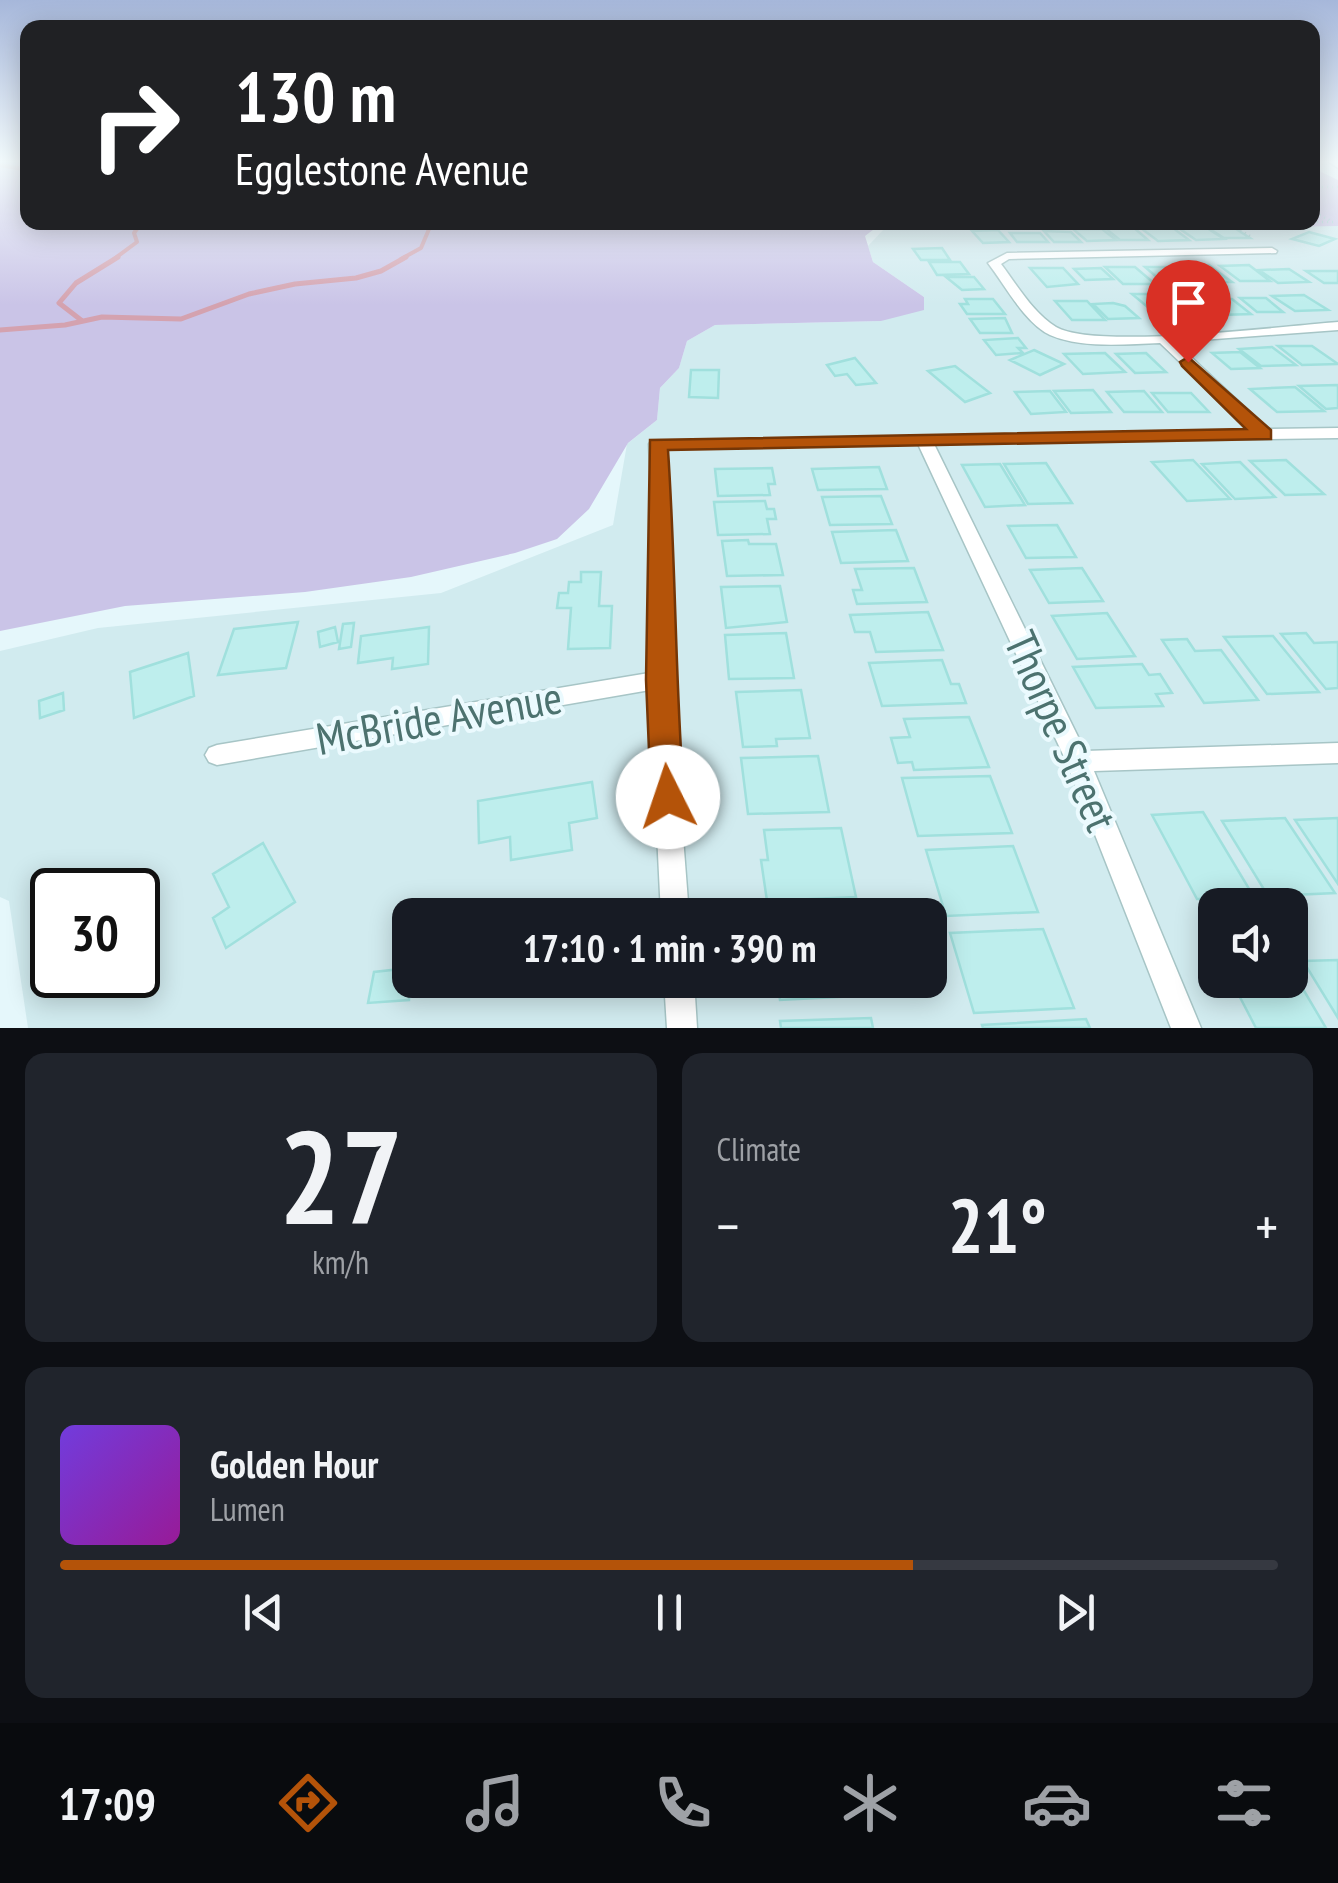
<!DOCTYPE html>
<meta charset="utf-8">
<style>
:root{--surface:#171b24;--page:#20242c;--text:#f1f3f6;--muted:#9ea1a6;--line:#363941;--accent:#b45309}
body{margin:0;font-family:"PT Sans Narrow",sans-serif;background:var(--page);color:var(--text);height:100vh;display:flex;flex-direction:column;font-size:38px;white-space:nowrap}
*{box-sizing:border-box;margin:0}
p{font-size:32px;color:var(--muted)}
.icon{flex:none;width:55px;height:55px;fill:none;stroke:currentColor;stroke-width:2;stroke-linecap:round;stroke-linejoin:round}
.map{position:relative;height:1028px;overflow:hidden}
.drawer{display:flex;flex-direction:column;gap:25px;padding:25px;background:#0d0f14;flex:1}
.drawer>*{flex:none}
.hud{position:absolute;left:20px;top:20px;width:1300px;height:210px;border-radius:20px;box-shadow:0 5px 25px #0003;background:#202124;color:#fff;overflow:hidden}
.fabs{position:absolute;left:1198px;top:888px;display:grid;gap:20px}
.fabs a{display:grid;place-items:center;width:110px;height:110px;border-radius:20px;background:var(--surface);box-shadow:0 5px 25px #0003;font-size:50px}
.speed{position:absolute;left:30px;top:868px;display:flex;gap:20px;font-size:50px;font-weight:700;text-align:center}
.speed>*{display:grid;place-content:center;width:130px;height:130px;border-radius:50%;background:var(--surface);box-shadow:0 5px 25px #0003;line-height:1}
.speed .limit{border:5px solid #111;border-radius:15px;background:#fff;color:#111}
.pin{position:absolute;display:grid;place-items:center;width:85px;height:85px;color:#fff;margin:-102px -42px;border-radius:50% 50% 50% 0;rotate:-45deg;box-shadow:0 0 10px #0007}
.pin .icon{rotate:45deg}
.me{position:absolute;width:110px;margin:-55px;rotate:356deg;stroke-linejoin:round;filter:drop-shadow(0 0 8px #0008)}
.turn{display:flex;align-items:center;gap:35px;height:210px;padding:0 50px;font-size:45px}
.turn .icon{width:130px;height:130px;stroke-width:2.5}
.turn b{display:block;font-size:70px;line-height:85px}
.big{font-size:75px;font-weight:800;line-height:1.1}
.drawer .widget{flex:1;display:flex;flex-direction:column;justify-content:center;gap:15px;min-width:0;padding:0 35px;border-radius:20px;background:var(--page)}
.drawer .dial{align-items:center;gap:0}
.dial b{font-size:130px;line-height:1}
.song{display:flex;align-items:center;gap:30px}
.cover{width:120px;height:120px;border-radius:15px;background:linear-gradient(135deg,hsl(260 70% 55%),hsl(300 70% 35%))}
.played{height:10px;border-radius:5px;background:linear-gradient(90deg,var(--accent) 70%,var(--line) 70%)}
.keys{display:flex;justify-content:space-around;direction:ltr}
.heat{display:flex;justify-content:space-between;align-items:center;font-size:55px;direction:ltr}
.drawer .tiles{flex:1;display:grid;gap:25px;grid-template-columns:1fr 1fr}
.widget:last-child{grid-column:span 2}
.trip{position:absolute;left:392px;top:898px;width:555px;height:100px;border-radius:20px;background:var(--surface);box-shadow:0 5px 25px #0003;font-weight:800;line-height:100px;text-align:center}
.tab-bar{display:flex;height:160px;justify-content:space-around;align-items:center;background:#090b0e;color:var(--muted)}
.tab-bar .icon{width:70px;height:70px}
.tab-bar .selected{color:var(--accent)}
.tab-bar b{font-size:45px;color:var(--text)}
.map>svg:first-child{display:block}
.residential{fill:#d1ebef;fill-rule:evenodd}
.green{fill:#cac4e7}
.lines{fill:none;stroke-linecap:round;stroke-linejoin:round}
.stream-far1{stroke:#d4a2af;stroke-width:4}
.stream{stroke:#d4a2af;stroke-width:5}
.building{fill:#beeeed;stroke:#a0e0dd;stroke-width:2.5}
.street-casing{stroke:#a7c5c6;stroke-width:3}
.path{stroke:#a2d3d1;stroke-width:2.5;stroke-dasharray:1 4;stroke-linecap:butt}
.street{fill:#fff;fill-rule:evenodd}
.route{fill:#b45309;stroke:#753606;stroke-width:2.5}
.labels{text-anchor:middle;stroke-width:8;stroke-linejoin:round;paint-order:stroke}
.near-street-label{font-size:45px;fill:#4c726f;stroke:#ebfafe}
</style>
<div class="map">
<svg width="1338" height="1028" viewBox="0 0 1338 1028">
<rect width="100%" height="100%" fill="#e5f7fb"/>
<path class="residential" d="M 963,222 L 1338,226 L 1338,1028 L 28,1028 L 9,901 L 0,897 L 0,651 L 98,628 L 441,593 L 613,525 L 627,444 L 657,420 L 660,388 L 679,368 L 687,341 L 715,325 L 881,321 L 924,297 L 873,262 L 868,246 L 884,229 ZM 52,890 L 138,890 L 138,975 L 52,975 ZM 1215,905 L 1290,905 L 1290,980 L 1215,980 ZM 410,915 L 930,915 L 930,980 L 410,980 Z"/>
<path class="green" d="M 0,161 L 27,161 L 28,222 L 963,222 L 965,224 L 882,223 L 865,236 L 873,262 L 924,297 L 924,310 L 881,321 L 715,325 L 687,341 L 679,368 L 660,388 L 657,420 L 628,443 L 589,509 L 557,539 L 515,553 L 411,577 L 305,592 L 125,606 L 0,631 Z
M 1313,168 L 1338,180 L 1338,226 L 1279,227 L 1239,223 L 1312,222 Z"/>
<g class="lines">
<path class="stream-far1" d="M 0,165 L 28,170
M 114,259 L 137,242 L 134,233 L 142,222
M 401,259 L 421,248 L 432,222"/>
<path class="stream" d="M 81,320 L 59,303 L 76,283 L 118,257
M 0,330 L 65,325 L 102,317 L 181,319 L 249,294 L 295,284 L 356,278 L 381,271 L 406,257"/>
</g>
<path class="building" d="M 1133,227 L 1148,240 L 1120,240 L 1105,228 Z
M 1233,227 L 1250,238 L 1224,238 L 1208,228 Z
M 1173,228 L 1189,240 L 1158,241 L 1142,229 Z
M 1207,228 L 1224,239 L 1196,240 L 1180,229 Z
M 1073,229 L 1102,229 L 1116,240 L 1087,241 Z
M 998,230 L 1009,242 L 983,243 L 972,231 Z
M 1044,231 L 1071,232 L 1081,242 L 1054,242 Z
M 1309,232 L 1335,239 L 1319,246 L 1292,239 Z
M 1010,233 L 1040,233 L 1048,242 L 1017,242 Z
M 942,248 L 950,260 L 921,260 L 913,249 Z
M 929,262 L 960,262 L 969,274 L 937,275 Z
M 1209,265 L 1232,282 L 1198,282 L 1176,266 Z
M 1249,265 L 1270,281 L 1240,281 L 1220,266 Z
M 1105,267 L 1135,267 L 1155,284 L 1123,284 Z
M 1145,267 L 1172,267 L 1187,279 L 1160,280 Z
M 1030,268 L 1063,268 L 1078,284 L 1047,287 Z
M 1101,268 L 1113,279 L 1085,280 L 1074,269 Z
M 1289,269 L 1309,282 L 1278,283 L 1259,270 Z
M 1306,271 L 1338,271 L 1338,283 L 1324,283 Z
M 946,277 L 974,277 L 984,289 L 962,290 Z
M 1132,294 L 1151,294 L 1166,305 L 1193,304 L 1210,316 L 1162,319 Z
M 1304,295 L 1328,310 L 1295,311 L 1272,296 Z
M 1240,298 L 1266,298 L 1283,312 L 1257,312 Z
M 965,299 L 993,299 L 1005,314 L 967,314 L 960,304 L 968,304 Z
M 1201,299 L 1232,299 L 1251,314 L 1219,315 Z
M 1055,301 L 1087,301 L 1105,320 L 1072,320 Z
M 1113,303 L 1125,306 L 1139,318 L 1108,319 L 1093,304 Z
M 1005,318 L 1012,333 L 980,333 L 970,319 Z
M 1018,338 L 1026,348 L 1018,348 L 1023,353 L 996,355 L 984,340 Z
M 1278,346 L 1312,346 L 1338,364 L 1302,365 Z
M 1272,347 L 1296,365 L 1261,366 L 1239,349 Z
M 1034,350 L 1064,364 L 1040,375 L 1010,360 Z
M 1240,352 L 1260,368 L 1231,369 L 1212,353 Z
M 1105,353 L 1125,372 L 1083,374 L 1064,354 Z
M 1146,353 L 1166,372 L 1135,373 L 1116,354 Z
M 855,358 L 876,383 L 856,385 L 847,374 L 835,376 L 827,365 Z
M 955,366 L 990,393 L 965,402 L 928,371 Z
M 691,370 L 719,370 L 718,398 L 689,397 Z
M 1338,385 L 1338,408 L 1326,409 L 1299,386 Z
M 1295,387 L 1324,411 L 1277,412 L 1250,389 Z
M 1093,390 L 1111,412 L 1071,413 L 1054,391 Z
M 1050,391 L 1066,412 L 1031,414 L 1015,392 Z
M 1144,391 L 1162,412 L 1124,412 L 1107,392 Z
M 1152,393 L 1191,393 L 1209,412 L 1168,412 Z
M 1193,460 L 1230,499 L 1187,501 L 1152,462 Z
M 1286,460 L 1324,494 L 1285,495 L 1250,461 Z
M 1240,462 L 1275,497 L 1235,499 L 1202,464 Z
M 1046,463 L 1072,503 L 1028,504 L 1004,464 Z
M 1000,464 L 1025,505 L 985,507 L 962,465 Z
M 879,467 L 887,489 L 818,490 L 812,469 Z
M 772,468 L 775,484 L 768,484 L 770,495 L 718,496 L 715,469 Z
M 881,496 L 892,524 L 830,525 L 822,497 Z
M 765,501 L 767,509 L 774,509 L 776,519 L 767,519 L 770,534 L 718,535 L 714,502 Z
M 1057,525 L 1076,557 L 1026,558 L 1008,526 Z
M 896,530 L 908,561 L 841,563 L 832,532 Z
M 748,540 L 749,544 L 776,544 L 783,575 L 727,576 L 722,541 Z
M 914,568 L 927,602 L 857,604 L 853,590 L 862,590 L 855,569 Z
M 1082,568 L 1103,601 L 1049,603 L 1030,570 Z
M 581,572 L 601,572 L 599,606 L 612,606 L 610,648 L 568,649 L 571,608 L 557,608 L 559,593 L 568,593 L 569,582 L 581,582 Z
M 780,586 L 787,622 L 726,628 L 721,587 Z
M 928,612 L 943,650 L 876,652 L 870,632 L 855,632 L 850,615 Z
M 1107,613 L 1135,656 L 1077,659 L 1052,616 Z
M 298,622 L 286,668 L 218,675 L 234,629 Z
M 354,623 L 351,647 L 339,649 L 343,624 Z
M 335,627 L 338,642 L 320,647 L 318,632 Z
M 429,627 L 428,664 L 392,669 L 393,658 L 358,663 L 361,636 Z
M 786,633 L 794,678 L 729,679 L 725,635 Z
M 1306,633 L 1314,643 L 1338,642 L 1338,688 L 1326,689 L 1281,634 Z
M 1273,636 L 1319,692 L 1267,694 L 1224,637 Z
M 1187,639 L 1195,651 L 1221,650 L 1258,700 L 1204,703 L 1162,640 Z
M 188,653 L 194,696 L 134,718 L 130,672 Z
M 942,660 L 951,684 L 959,684 L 966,703 L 882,706 L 869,663 Z
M 1142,664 L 1149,675 L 1160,674 L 1172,693 L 1156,694 L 1163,706 L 1096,708 L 1073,667 Z
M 801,690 L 810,738 L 776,739 L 777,746 L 743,747 L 736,692 Z
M 63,693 L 64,710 L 40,718 L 39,701 Z
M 969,717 L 989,767 L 914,770 L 912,762 L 898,763 L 891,738 L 910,737 L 904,719 Z
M 818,756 L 829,812 L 748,814 L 741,758 Z
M 990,776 L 1012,833 L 918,836 L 902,778 Z
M 592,782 L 597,818 L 569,823 L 572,850 L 511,860 L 510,837 L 479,843 L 478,801 Z
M 1203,812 L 1254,897 L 1197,899 L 1152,815 Z
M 1285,818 L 1335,893 L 1268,896 L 1222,821 Z
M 1338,818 L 1338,884 L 1295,820 Z
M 841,828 L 856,897 L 767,901 L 761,860 L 768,860 L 764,830 Z
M 263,843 L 295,902 L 226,948 L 213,918 L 229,907 L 213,874 Z
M 1013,846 L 1038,912 L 946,916 L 926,850 Z
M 1043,929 L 1074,1008 L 974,1013 L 950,933 Z
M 1338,960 L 1338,1018 L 1303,961 Z
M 1290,967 L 1326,1028 L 1256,1028 L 1231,980 L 1290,980 Z
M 410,968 L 409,1000 L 368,1003 L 374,972 Z
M 777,980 L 872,980 L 876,995 L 780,1000 Z
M 871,1018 L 873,1028 L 781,1028 L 780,1021 Z
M 1086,1019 L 1090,1028 L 983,1028 L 982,1025 Z"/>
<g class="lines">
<defs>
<path id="street" d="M 1328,161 L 1338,161 L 1338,168 Z
M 1272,248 L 1277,251 L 1276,253 L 1009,259 L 1001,264 C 1017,285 1033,313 1056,327 C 1095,350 1284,326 1338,322 L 1338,330 L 1175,342 L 1268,429 L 1338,428 L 1338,438 L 934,444 L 1085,751 L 1338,743 L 1338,763 L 1094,771 L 1201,1028 L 1171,1028 L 1066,761 L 918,444 L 665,449 L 672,555 L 671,680 L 689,915 L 661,915 L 650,690 L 217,765 L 209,762 L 205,755 L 209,748 L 217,745 L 649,673 L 654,555 L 649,444 L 651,441 L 1251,430 L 1160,343 C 1127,344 1082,349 1050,335 C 1024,322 1005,285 988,263 L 1007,253 Z
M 664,980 L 694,980 L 697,1028 L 667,1028 Z"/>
</defs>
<use href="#street" class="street-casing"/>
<path class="path" d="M 1312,187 L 1338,187
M 1228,222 L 1250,236
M 1267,222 L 1333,222 L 1312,211"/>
<use href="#street" class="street"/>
</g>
<linearGradient id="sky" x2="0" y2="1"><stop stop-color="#a6b7da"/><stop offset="0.53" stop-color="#f3fbfd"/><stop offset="1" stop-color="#f3fbfd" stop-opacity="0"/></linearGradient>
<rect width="1338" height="305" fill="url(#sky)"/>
<path class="route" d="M 1188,357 L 1271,430 L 1271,439 L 668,450 C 676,566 675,681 684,797 L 679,807 L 668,812 L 656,807 L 651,797 L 646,680 L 650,440 L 1246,429 L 1182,366 L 1180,362 Z"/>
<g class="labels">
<g class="near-street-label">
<text transform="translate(439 718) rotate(-10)" y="16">McBride Avenue</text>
<text transform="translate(1061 731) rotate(66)" y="16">Thorpe Street</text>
</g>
</g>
</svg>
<div class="fabs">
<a><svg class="icon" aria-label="sound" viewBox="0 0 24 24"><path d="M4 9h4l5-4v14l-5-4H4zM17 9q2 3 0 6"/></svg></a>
</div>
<div class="speed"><div class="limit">30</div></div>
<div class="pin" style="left:1188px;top:362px;background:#d93025"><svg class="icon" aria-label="arrive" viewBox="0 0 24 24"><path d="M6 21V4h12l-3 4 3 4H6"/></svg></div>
<svg class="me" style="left:668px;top:797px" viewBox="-20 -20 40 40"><circle r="19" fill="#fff"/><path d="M0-13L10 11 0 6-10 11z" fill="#b45309"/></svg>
<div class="trip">17:10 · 1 min · 390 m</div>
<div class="hud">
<div class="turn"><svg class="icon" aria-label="right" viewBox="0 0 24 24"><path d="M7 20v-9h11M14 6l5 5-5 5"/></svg><div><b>130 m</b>Egglestone Avenue</div></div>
</div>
</div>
<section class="drawer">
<div class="tiles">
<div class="widget dial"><b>27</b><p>km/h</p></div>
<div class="widget"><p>Climate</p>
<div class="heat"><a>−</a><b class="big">21°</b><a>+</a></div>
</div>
<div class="widget">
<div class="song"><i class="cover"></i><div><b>Golden Hour</b><p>Lumen</p></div></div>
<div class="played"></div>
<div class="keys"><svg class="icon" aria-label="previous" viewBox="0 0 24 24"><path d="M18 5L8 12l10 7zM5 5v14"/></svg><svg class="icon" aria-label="pause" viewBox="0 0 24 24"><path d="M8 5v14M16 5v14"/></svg><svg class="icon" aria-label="next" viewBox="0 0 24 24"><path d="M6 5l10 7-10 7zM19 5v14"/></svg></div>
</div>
</div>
</section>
<nav class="tab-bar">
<b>17:09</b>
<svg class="icon selected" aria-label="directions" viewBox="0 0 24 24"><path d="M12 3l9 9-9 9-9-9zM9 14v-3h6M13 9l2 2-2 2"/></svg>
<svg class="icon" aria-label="music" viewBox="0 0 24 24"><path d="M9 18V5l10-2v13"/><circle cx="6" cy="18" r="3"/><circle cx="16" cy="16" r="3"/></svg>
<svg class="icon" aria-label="phone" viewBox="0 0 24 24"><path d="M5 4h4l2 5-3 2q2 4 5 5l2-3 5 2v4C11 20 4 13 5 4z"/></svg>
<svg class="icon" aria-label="climate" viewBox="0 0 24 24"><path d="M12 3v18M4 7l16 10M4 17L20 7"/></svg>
<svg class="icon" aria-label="car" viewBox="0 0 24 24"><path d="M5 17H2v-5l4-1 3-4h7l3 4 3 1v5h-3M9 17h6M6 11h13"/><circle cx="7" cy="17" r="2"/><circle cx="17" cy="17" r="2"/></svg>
<svg class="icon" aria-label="filters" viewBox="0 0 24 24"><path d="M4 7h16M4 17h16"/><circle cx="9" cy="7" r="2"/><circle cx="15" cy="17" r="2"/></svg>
</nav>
